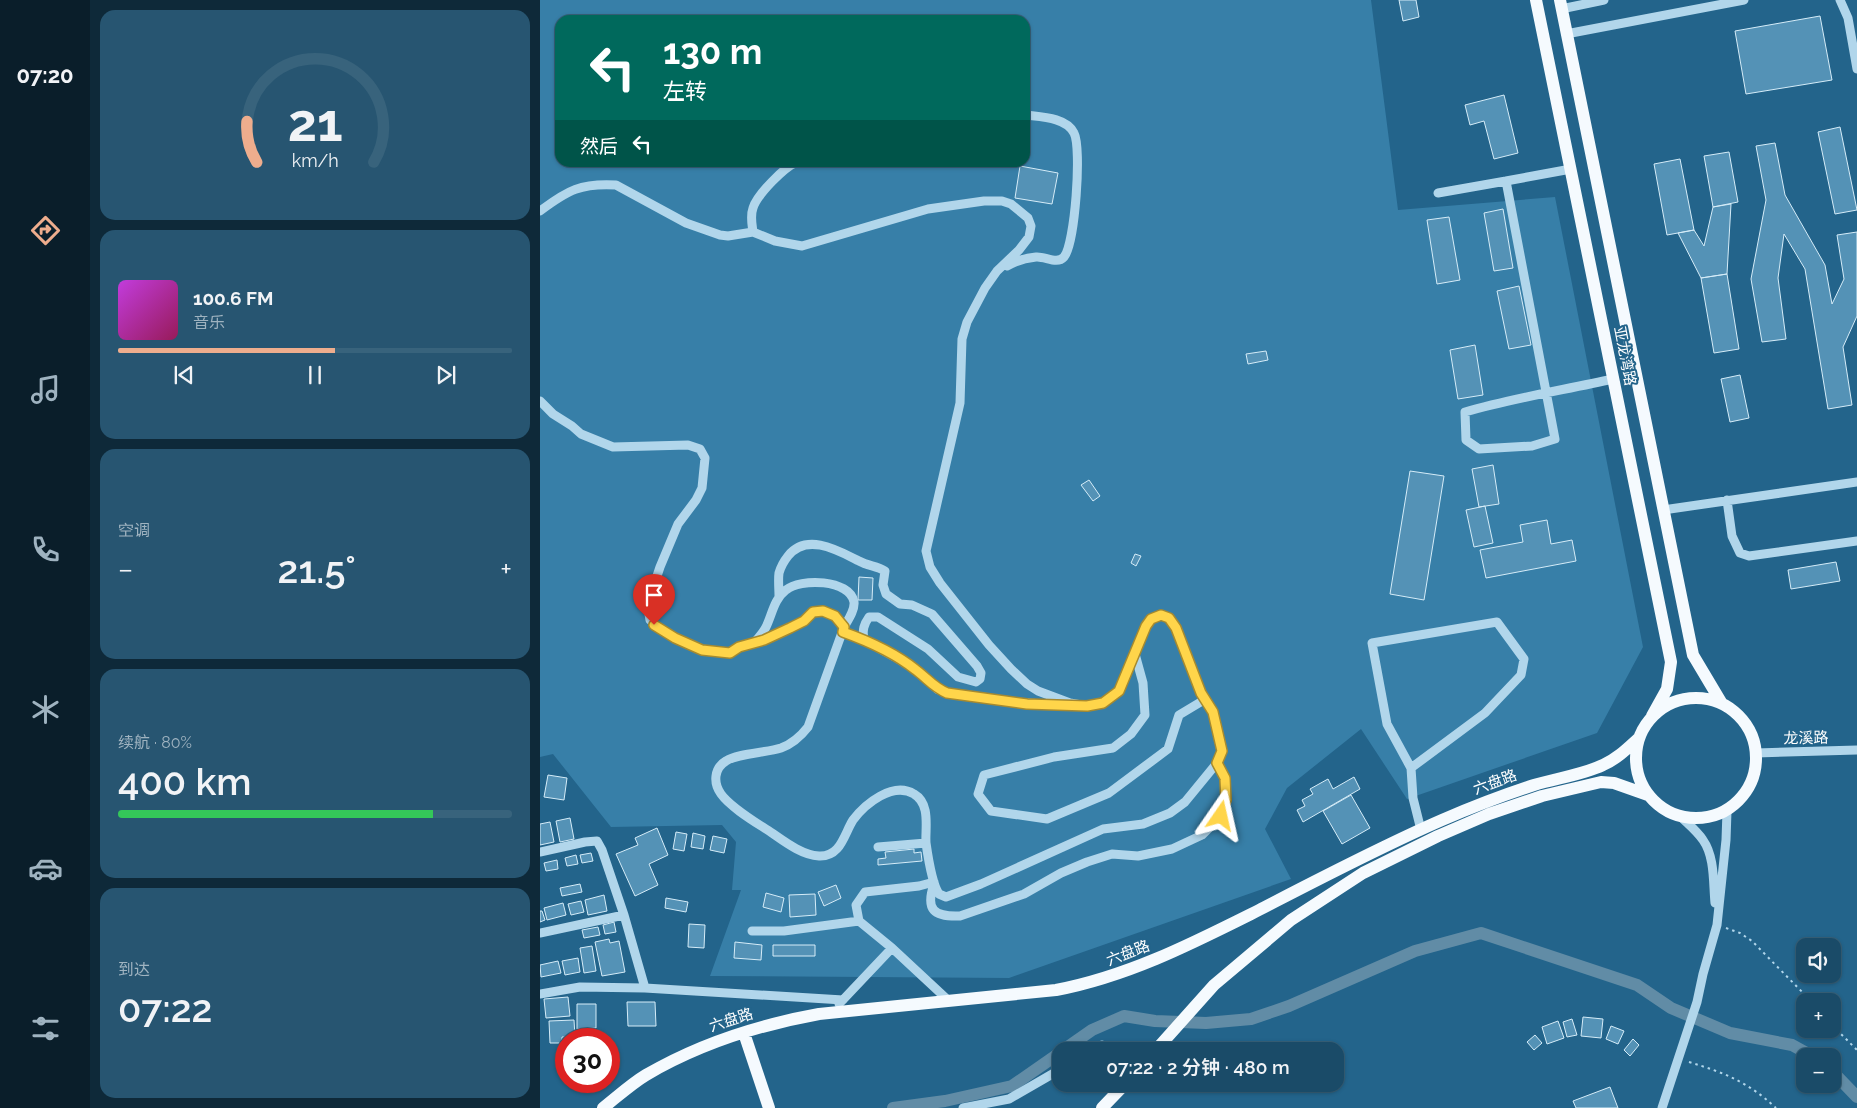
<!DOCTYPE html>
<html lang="zh">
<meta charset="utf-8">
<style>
:root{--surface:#1a4b68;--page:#275571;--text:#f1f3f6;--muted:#9fb3c0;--line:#38637c;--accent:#eead8d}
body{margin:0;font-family:Raleway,"Noto Sans SC",sans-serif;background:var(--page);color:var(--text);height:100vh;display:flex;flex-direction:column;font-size:19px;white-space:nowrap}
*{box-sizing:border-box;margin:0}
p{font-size:16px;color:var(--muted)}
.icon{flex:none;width:28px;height:28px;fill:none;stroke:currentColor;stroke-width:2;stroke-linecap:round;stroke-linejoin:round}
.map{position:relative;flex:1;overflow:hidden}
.panel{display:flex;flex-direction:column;gap:10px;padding:10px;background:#0e2939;width:450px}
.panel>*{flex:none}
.top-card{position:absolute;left:15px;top:15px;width:475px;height:152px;border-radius:15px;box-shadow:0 1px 4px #0004,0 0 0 1px var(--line);background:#00695c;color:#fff;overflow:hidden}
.fabs{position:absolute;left:1256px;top:938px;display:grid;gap:10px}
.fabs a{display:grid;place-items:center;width:45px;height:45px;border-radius:10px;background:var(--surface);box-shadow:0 1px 4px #0004,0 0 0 1px var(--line);font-size:25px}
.speed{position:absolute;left:15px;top:1028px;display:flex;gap:10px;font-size:25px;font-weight:700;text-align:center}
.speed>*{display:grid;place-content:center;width:65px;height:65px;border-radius:50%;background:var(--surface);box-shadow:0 1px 4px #0004,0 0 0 1px var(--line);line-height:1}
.speed .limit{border:8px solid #d22;background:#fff;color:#111}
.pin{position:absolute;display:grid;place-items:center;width:42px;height:42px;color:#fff;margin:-51px -21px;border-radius:50% 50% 50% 0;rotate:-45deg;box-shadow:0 0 5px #0007}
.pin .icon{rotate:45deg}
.me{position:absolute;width:55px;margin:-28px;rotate:11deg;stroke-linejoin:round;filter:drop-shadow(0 0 4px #0008)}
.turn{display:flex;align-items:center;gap:18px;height:105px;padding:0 25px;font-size:22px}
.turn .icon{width:65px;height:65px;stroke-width:2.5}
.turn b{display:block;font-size:35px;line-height:42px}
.then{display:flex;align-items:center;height:48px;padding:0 25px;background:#0003;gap:10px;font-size:19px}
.big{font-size:38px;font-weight:600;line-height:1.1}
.panel .tile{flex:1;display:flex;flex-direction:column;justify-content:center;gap:8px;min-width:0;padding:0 18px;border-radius:15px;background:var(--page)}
.panel .dial{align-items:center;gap:0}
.dial svg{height:130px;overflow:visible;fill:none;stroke:var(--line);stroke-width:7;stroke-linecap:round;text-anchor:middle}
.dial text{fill:var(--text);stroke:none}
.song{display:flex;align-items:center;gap:15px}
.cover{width:60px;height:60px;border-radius:8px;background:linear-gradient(135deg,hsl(290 70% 55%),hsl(330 70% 35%))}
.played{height:5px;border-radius:2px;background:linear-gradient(90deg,var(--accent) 55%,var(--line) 55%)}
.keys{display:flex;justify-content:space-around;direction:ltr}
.heat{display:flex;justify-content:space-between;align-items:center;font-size:28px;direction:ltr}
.charge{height:8px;border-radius:4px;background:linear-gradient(90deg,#34c759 80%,var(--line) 0)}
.trip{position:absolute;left:512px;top:1042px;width:292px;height:50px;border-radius:15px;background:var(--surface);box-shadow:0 1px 4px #0004,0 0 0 1px var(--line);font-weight:600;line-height:50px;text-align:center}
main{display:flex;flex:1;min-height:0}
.dock{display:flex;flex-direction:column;width:90px;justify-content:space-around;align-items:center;background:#0a1e2a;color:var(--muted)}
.dock .icon{width:35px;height:35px}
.dock .on{color:var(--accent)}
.dock b{font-size:22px;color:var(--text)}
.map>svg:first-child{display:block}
.green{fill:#377fa8;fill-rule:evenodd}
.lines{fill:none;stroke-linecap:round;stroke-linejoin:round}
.canal{stroke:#618ca6;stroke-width:12}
.building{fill:#5492b6;stroke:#d5ecf8}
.path{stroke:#b1d6eb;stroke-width:2;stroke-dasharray:2.5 4;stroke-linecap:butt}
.minor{stroke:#b1d6eb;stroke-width:9}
.major{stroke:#f5fafe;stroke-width:12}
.route-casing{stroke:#a68a30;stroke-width:12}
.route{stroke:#ffd54a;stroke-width:9}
.labels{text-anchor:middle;stroke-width:4;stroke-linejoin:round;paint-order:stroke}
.street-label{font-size:15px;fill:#fff;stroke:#23648b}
</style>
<main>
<nav class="dock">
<b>07:20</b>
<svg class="icon on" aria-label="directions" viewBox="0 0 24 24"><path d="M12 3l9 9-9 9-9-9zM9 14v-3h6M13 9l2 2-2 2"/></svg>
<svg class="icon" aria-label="music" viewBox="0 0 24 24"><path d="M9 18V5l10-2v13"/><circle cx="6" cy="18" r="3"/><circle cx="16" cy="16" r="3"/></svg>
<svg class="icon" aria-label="phone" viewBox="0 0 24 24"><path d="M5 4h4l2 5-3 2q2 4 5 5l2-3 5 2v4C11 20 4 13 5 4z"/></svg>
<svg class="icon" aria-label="climate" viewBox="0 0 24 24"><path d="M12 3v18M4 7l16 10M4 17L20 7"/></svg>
<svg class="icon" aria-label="car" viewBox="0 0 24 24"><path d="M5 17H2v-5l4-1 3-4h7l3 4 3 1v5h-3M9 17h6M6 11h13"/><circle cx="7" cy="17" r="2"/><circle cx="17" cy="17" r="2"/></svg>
<svg class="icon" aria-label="filters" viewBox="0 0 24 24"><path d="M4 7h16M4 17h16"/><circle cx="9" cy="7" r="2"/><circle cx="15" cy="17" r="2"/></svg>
</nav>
<section class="panel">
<div class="tile dial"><svg viewBox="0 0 100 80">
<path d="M14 69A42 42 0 1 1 86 69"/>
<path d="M14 69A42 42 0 0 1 8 44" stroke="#eead8d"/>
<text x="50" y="56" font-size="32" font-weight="700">21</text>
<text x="50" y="72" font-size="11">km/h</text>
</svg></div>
<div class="tile">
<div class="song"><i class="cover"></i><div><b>100.6 FM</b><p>音乐</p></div></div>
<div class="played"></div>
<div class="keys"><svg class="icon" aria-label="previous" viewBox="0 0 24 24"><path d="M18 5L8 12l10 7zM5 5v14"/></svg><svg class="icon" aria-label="pause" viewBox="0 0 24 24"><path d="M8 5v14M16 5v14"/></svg><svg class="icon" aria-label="next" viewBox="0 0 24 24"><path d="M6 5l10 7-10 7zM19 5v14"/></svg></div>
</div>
<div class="tile"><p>空调</p>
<div class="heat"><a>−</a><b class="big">21.5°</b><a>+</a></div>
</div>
<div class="tile"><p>续航 · 80%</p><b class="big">400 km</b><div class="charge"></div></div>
<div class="tile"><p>到达</p><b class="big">07:22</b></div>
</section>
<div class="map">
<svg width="1317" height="1108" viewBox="0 0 1317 1108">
<rect width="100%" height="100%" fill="#23648b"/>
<path class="green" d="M 0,0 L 831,0 L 858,210 L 1015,197 L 1103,647 L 1057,733 L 867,799 L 821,729 L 747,788 L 725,829 L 751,879 L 469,978 L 170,976 L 201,890 L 192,890 L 196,842 L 182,825 L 71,827 L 13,754 L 0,757 ZM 20,20 L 485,20 L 485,162 L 20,162 Z"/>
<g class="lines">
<path class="canal" d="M 522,1051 L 552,1030 L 584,1016 L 615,1021 L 666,1023 L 711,1019 L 749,1006 L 875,951 L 941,933 L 1097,985 L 1131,1008 L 1190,1033 L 1252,1045 L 1272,1056
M 1292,1071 L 1317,1097
M 353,1108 L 405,1101 L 472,1086 L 521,1052"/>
</g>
<path class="building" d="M 859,0 L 876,0 L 879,17 L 863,21 Z
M 1280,16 L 1292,80 L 1206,94 L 1195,31 Z
M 964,95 L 978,153 L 954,159 L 944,121 L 930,125 L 925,105 Z
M 1300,127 L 1317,210 L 1295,214 L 1278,132 Z
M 1235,143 L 1245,195 L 1285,265 L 1292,304 L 1304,279 L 1297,235 L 1317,232 L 1317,316 L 1303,347 L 1312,405 L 1288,409 L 1265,269 L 1244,234 L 1238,278 L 1246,339 L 1222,342 L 1211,279 L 1226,200 L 1216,146 Z
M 1189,152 L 1198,202 L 1173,207 L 1164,156 Z
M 1140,159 L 1154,230 L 1127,235 L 1114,164 Z
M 480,166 L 518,173 L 512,204 L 475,198 Z
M 1191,204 L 1187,274 L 1161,278 L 1138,233 L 1154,230 L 1164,246 L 1173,207 Z
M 963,209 L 973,268 L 954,271 L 944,213 Z
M 909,217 L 920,280 L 897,284 L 887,220 Z
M 1187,274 L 1199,349 L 1174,353 L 1161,278 Z
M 979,286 L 991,345 L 969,349 L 957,291 Z
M 935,345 L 943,395 L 918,399 L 910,350 Z
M 726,351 L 728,360 L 708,364 L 706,354 Z
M 1200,375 L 1209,418 L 1190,422 L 1181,379 Z
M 953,465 L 959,504 L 939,507 L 932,469 Z
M 870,471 L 904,476 L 884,600 L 850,594 Z
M 549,480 L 560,496 L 553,501 L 541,485 Z
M 945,506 L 953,543 L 934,547 L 926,510 Z
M 1007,520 L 1011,544 L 1032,540 L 1036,561 L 946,578 L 940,550 L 983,542 L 980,525 Z
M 595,554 L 601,556 L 596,566 L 591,563 Z
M 1296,562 L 1300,581 L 1251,589 L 1248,570 Z
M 319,577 L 333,578 L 332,600 L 318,600 Z
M 8,775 L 27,778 L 24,800 L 4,797 Z
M 814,777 L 820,789 L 763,822 L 757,810 L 765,806 L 762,800 L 773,794 L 770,789 L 788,779 L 793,789 Z
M 811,795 L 830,828 L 802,844 L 783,811 Z
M 30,818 L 34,839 L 20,842 L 16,821 Z
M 10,822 L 14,842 L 0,845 L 0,824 Z
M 117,828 L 128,855 L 109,864 L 118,885 L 95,896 L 76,854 L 98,845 L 95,838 Z
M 136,832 L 147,834 L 144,851 L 133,849 Z
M 153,833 L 165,836 L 163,849 L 151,847 Z
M 173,836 L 187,839 L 184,853 L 170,850 Z
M 374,849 L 374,853 L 381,852 L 382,861 L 338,865 L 338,859 L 346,858 L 345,852 Z
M 51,853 L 53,861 L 42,863 L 40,855 Z
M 36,855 L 38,864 L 27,866 L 25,858 Z
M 17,860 L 18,869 L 6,871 L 4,863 Z
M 40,884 L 42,892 L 22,896 L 20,888 Z
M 296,885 L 301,898 L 284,906 L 278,892 Z
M 226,893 L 244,898 L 241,912 L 223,907 Z
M 275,894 L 276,915 L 250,917 L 249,895 Z
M 64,895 L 67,911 L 48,915 L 45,900 Z
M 126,898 L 148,902 L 146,912 L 125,908 Z
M 41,901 L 44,912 L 31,915 L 28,904 Z
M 23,903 L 26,915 L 7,920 L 4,908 Z
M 0,911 L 2,911 L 5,920 L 0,922 Z
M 74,922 L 76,932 L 65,934 L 63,925 Z
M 149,924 L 165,925 L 164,948 L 148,947 Z
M 58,927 L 60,935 L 44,938 L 42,930 Z
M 69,939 L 70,943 L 79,941 L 85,972 L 62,976 L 55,942 Z
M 195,942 L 222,945 L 221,960 L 194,958 Z
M 233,945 L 275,945 L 275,956 L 233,956 Z
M 52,946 L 56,971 L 44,973 L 40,948 Z
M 38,958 L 40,972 L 25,975 L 22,961 Z
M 18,961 L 21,973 L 1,977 L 0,965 Z
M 28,997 L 30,1016 L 6,1018 L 4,999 Z
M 87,1002 L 115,1002 L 116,1026 L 88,1026 Z
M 37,1004 L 56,1004 L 56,1028 L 37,1029 Z
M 1043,1017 L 1063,1019 L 1061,1038 L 1041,1036 Z
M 1032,1019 L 1037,1035 L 1027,1037 L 1023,1022 Z
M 34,1020 L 35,1037 L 22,1037 L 22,1043 L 10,1043 L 9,1021 Z
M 1018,1021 L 1024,1038 L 1007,1044 L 1002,1027 Z
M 1071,1026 L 1084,1031 L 1078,1044 L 1066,1039 Z
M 995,1035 L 1002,1043 L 994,1050 L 987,1042 Z
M 1093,1039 L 1099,1045 L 1090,1056 L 1084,1050 Z
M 1070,1087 L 1078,1108 L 1036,1108 L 1033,1101 Z"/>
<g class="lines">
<path class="path" d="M 1186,928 L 1200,933 L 1212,941 L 1271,1001
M 1292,1025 L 1317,1050
M 1149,1062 C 1185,1073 1208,1082 1236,1108"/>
<path class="minor" d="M 1300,0 L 1308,18 L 1317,69
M 1021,9 L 1064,0
M 1026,34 L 1204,0
M 1031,169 L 966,181 L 1015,439 L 992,446 L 939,449 L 926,440 L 925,412 C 973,398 1024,390 1073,379
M 898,193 L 966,181
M 0,211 C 28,190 41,183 76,185 L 146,223 L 180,235 L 188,236 L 213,232 L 235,241 L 262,246 L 388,209 L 444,201 L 462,201 L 471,204 L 488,218 L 491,226 L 489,237 L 479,250 L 457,271 L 445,288 L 427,322 L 422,339 L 420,403 L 386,551 L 390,567 L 400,583 L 449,645 L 471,669 L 487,684 L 498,691 L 530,703 L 547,706 L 563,703 L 579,691 L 606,626 L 611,619 L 621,615 L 629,618 L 636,629 L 661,693 L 673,712 L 681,751 L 677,763 L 645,802 L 630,813 L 603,824 L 563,829 L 441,884 L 406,897 L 399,894 C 392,884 388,857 386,843 C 385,828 391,804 374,794 C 353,781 325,804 313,820 C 304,834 301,857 279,856 C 262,855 245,842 232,833 C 217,823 191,808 181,794 C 173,783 174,768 186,761 C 198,753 226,753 241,748 C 252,744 261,736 268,727 L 304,627 L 295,616 L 283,611 L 273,612 L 264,621 L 250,628 L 224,639 L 199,647 L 190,653 L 162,650 L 148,644 L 122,631 L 110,620 L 108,608 L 112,591 L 120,567 L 138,524 L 156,500 L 162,488 L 165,458 L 160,449 L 148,445 L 73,447 L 41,434 L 32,426 L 13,414 L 0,401
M 213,232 C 212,224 210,216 213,208 C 217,195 244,167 257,162
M 467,266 C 476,261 485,258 496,257 C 505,256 517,265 524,257 C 535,244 542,148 534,133 C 526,117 500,117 485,115
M 1187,500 L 1192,536 L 1200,553 L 1209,556 L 1317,541
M 1123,510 L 1317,482
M 239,596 C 239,589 238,580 239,573 C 241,566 244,561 248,556 C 267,532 299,551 319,561 C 328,566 337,566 345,571 L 343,585 L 346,594 L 360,604 L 372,605 L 392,614 L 437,666 L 441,673 L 440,679 L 436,682 L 418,677 L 388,649 L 338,617 L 329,617 C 324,624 322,630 324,640
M 303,632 L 324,640 L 355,657 L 376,670 L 397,689 L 407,693 L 463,701 L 529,706
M 214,643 C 218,638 223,633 226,627 C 232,615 234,599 246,590 C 260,578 310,579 314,602 C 315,610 308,620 304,627
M 595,654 L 603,683 L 605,715 L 591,734 L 573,748 L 514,757 L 444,775 L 438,794 L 451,811 L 507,819 L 569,793 L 628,749 L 639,715 L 664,700
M 1216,753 L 1317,750
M 871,768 L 847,724 L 832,643 L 957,622 L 984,659 L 981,675 L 945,713 L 871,768 L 873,798 L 881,830
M 1141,817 C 1148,824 1157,831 1163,840 C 1175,857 1173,883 1175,903
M 338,847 L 386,843
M 0,852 L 45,842 L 57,841 L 62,850 L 84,915
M 394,884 C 385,910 394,917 420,916 L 484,894 L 521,873 L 547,862 L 572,854 L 598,856 L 632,849 L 662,835 L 681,816 L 686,800 L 685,778 L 677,763
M 212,931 L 244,931 L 319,921
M 0,933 L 84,915 L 105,988
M 352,948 L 319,921 L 316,905 L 325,892 L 379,886 L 394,882
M 0,994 L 40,987 L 105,988 L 303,1000
M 299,1004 L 352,948 L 409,1001
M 551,1051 L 562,1045
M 423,1108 L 469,1099 L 521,1069
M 1122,1108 L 1157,1002 L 1163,974 L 1177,925 L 1186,840 L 1187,811"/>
<path class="major" d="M 996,0 L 1131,662 L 1127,689 L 1112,716
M 1020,0 L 1153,655 L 1181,702
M1096 758a60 60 0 1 1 120 0a60 60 0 1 1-120 0Z
M 204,1033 L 229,1108
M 615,1051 L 674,985 L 751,920 L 823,873 L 898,836 L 949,814 L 1002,796 L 1061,782 L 1074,783 L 1108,795
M 63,1108 C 77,1097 91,1084 106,1075 C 159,1044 218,1025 279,1014 L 516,990 C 589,976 653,943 719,910 C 779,879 840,847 902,820 C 932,807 963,795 994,785 C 1017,778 1042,775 1063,765 C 1077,759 1088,748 1099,738
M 562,1108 L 585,1084"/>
</g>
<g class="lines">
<defs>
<path id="route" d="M 114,625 L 135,638 L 162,650 L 190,653 L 199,647 L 224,640 L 250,628 L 264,621 L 273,612 L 283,611 L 295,616 L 304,627 L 303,632 C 328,641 355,653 376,670 C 388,679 393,687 407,693 L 487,704 L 547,706 L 563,703 L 579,691 L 606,626 L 611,619 L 621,615 L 629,618 L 636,628 L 661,693 L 673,712 L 682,751 L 677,763 L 685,778 L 686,800 L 681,816"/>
</defs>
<use href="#route" class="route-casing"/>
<use href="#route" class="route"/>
</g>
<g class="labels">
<g class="street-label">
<text transform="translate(1085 356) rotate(79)" y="5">亚龙湾路</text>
<text transform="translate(1266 738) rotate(-1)" y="5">龙溪路</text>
<text transform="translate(955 782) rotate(-20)" y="5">六盘路</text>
<text transform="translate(588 953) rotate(-21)" y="5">六盘路</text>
<text transform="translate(191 1020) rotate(-18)" y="5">六盘路</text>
</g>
</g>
</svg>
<div class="fabs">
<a><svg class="icon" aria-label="sound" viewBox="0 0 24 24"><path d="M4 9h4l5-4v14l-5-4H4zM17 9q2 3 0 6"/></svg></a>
<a>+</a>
<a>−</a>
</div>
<div class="speed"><div class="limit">30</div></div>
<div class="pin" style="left:114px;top:625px;background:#d93025"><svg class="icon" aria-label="arrive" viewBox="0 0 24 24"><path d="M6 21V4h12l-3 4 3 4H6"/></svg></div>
<svg class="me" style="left:681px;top:816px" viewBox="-20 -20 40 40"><path d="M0-17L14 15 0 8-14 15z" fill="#ffd54a" stroke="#fff" stroke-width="4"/></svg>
<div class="trip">07:22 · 2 分钟 · 480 m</div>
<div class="top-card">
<div class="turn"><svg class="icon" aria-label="left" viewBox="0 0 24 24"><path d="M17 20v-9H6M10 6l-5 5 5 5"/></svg><div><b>130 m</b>左转</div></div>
<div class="then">然后<svg class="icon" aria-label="left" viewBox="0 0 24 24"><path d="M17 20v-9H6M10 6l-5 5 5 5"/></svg></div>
</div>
</div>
</main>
